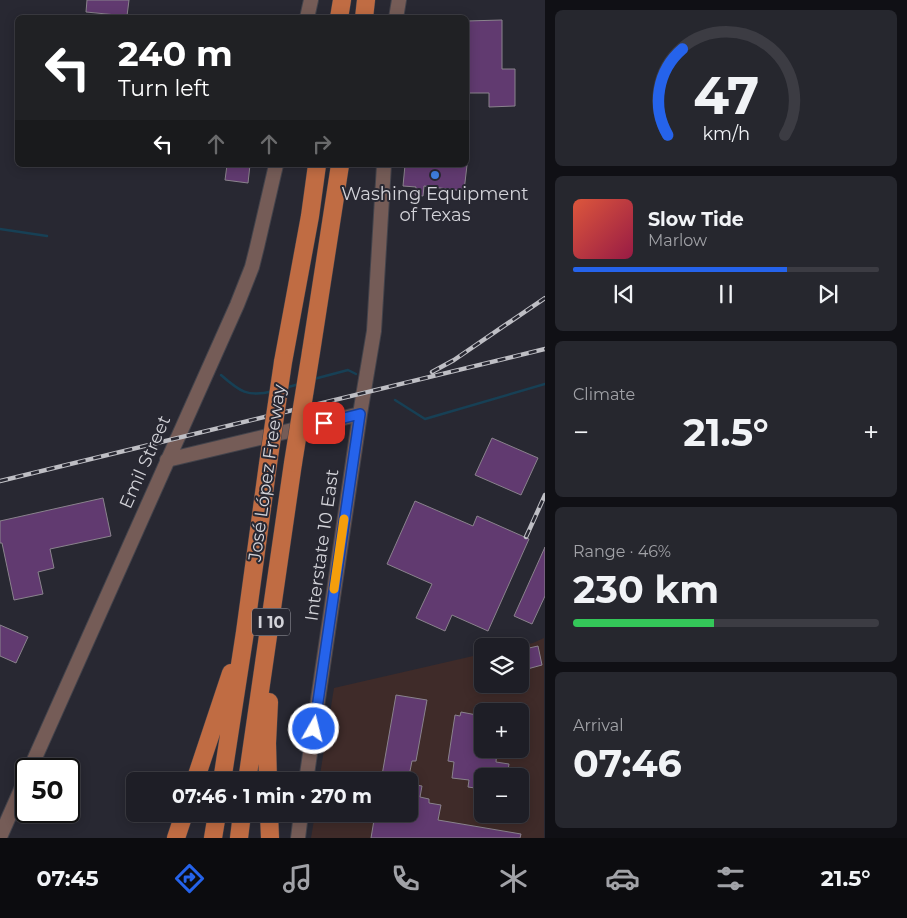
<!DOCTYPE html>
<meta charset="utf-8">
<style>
:root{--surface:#1e1e26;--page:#26272e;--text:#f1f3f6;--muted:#a1a2a7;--line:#3c3c43;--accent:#2563eb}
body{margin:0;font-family:Montserrat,sans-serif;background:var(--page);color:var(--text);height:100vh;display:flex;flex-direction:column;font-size:19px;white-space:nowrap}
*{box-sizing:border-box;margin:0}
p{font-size:16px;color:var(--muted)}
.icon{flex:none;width:28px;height:28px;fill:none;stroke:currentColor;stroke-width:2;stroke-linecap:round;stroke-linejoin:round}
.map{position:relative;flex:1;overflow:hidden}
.details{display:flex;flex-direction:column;gap:10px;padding:10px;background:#101015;width:362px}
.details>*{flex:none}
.guide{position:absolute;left:15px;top:15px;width:454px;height:152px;border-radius:8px;box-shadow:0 2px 12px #0003,0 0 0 1px var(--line);background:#202124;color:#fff;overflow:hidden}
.tools{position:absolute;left:474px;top:638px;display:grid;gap:10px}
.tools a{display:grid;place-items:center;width:55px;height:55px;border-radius:8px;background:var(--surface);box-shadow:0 2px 12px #0003,0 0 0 1px var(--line);font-size:25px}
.speed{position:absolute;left:15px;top:758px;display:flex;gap:10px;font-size:25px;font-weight:700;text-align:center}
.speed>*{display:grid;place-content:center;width:65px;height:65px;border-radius:50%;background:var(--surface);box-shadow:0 2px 12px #0003,0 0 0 1px var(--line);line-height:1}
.speed .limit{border:2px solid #111;border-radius:8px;background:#fff;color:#111}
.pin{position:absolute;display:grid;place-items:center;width:42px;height:42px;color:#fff;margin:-21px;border-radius:10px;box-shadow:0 2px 8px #0006}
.me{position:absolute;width:55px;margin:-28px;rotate:8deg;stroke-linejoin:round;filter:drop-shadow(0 0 4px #0008)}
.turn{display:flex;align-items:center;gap:18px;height:105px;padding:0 20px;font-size:22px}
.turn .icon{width:65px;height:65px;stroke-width:2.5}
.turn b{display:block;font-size:35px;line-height:42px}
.lanes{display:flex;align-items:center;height:48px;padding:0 20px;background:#0003;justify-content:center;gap:25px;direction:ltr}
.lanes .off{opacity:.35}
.big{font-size:38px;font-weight:700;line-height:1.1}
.details .widget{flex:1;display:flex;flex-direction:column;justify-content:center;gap:8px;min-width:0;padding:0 18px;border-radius:8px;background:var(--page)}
.details .dial{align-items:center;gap:0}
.dial svg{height:130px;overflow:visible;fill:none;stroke:var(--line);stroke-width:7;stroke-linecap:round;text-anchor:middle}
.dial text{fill:var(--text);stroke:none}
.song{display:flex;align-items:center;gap:15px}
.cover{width:60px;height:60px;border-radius:8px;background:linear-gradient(135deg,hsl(10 70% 55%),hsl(340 70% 35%))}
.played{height:5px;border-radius:2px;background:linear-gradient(90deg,var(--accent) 70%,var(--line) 70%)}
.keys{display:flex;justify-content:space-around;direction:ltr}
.heat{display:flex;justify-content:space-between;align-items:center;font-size:28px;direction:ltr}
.charge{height:8px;border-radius:4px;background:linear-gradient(90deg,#34c759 46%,var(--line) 0)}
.trip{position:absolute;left:126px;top:772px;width:292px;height:50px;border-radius:8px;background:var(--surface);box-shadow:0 2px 12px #0003,0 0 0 1px var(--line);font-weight:700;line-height:50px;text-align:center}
.dock{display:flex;height:80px;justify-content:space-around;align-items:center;background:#0c0c0f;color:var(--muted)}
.dock .icon{width:35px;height:35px}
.dock .selected{color:var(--accent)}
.dock b{font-size:22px;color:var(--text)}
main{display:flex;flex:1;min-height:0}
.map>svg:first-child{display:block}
.commercial{fill:#3f2b29;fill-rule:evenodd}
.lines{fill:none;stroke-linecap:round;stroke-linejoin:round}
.stream{stroke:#174055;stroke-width:2.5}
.building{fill:#613a70;stroke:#8a838d}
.secondary-casing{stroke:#43434b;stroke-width:16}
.motorway-casing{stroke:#43434b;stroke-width:19}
.secondary{stroke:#755c57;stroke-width:14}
.motorway{stroke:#c06c43;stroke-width:18}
.rail-casing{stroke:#bebec4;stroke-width:4.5}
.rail{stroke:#282832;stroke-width:2.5;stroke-dasharray:8;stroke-linecap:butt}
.motorway-bridge-casing{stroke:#43434b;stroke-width:19;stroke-linecap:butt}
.motorway-bridge{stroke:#c06c43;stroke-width:18}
.route-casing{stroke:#184099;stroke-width:12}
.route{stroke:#2563eb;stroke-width:9}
.slow{stroke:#f59e0b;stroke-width:9}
.shop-dot{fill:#3f7fe0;stroke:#282832;stroke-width:2}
.labels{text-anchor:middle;stroke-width:4;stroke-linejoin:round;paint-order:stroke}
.shield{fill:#282832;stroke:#a0a0a7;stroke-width:1}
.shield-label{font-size:16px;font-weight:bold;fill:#d3d3d9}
.poi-label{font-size:18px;fill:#d3d3d9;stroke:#282832}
.street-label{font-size:18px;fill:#d3d3d9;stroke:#282832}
</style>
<main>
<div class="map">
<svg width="545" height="838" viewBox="0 0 545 838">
<rect width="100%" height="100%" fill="#282832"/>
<path class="commercial" d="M 544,638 L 544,838 L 311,838 L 315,814 L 410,814 L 410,781 L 319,781 L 334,688 L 482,654 L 482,684 L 520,684 L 520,646 L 519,646 L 533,643 ZM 482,711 L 520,711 L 520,749 L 482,749 ZM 482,776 L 520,776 L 520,814 L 482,814 Z"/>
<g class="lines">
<path class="stream" d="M 0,229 L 47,236
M 221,375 C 239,391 248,398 273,391
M 314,379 L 348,370 L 356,374
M 285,388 L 299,384
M 395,400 L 425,419 L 545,384"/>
</g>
<path class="building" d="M 87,0 L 129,0 L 127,16 L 86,12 Z
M 502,20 L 502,69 L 515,69 L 515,106 L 489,107 L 489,93 L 466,93 L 466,21 Z
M 227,165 L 250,165 L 248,183 L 225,180 Z
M 405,165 L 467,165 L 464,191 L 424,186 L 423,196 L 415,195 L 416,187 L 403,186 Z
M 492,438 L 538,458 L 521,495 L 475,475 Z
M 103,498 L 111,536 L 50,549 L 54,568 L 38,572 L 43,594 L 14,600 L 2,543 L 0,543 L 0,521 Z
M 415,501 L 473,526 L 477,516 L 529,539 L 488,631 L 452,615 L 445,631 L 416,618 L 432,584 L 387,564 Z
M 545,547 L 545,596 L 532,624 L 514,616 Z
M 0,625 L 28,637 L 16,663 L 0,656 Z
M 538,646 L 542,665 L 520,671 L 520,650 Z
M 396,695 L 427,700 L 416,761 L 412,761 L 408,781 L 381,781 Z
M 461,712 L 482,716 L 482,749 L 497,749 L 496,762 L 509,764 L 507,776 L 482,776 L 482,789 L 468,787 L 469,780 L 452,778 L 454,762 L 448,761 L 455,715 L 460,716 Z
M 410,784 L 422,786 L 420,797 L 429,799 L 429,803 L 441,805 L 438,820 L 521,834 L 520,838 L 371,838 L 375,814 L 410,814 Z"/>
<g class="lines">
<defs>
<path id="secondary" d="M 307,18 L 311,0
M 396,18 L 399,0
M 167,460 L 360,414
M 30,769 L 237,305 L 252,267 L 257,247 L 276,165
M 306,781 L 360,414 L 374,331 L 384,165
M 0,837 L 26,778
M 298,838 L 301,814"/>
<path id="motorway" d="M 339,18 L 342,0
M 364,18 L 366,0
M 311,352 L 340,165
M 283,362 L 310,216 L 317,165
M 195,781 L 231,673
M 222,781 L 245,632 L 268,464
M 247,781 L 293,463
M 268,781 L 267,743 L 269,702
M 269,814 L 270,838
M 176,838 L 184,814
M 213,838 L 217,814
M 239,838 L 242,814"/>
</defs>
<use href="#secondary" class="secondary-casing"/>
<use href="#motorway" class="motorway-casing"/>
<use href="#secondary" class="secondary"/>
<use href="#motorway" class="motorway"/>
<defs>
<path id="rail" d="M 432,372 L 454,360 L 545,298
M 0,481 L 545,349
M 526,537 L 545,495"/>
</defs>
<use href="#rail" class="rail-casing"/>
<use href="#rail" class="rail"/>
<defs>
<path id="motorway-bridge" d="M 293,463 L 311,352
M 268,464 L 283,362"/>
</defs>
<use href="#motorway-bridge" class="motorway-bridge-casing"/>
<use href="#motorway-bridge" class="motorway-bridge"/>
</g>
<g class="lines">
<defs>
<path id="route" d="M 314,729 L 360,414 L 324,423"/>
</defs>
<use href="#route" class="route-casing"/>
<use href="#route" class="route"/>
<path class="slow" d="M 334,589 L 344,519"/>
</g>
<circle class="shop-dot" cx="435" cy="175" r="5"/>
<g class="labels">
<rect class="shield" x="252" y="608.5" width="38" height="27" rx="4"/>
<g class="shield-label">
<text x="271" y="628">I 10</text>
</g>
<g class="poi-label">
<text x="435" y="200">Washing Equipment<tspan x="435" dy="21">of Texas</tspan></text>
</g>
<g class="street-label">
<text transform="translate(145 462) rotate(-66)" y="6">Emil Street</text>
<text transform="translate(267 473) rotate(-82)" y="6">José López Freeway</text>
<text transform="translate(322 545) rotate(-82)" y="6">Interstate 10 East</text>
</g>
</g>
</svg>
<div class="tools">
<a><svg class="icon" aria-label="layers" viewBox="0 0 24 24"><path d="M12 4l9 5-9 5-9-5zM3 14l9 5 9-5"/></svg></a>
<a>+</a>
<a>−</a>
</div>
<div class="speed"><div class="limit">50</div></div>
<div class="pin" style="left:324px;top:423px;background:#d93025"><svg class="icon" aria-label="arrive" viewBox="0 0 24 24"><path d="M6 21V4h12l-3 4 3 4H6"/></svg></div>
<svg class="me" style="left:314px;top:729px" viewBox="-20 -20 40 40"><circle r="17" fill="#2563eb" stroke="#fff" stroke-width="3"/><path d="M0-11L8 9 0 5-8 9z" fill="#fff"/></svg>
<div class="trip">07:46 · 1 min · 270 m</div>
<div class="guide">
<div class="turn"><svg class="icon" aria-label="left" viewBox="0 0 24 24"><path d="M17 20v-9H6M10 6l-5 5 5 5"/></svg><div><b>240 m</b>Turn left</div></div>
<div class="lanes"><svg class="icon" aria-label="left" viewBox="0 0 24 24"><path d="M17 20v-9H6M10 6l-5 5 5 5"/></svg><svg class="icon off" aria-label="ahead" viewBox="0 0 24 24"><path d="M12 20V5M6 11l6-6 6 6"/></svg><svg class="icon off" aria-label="ahead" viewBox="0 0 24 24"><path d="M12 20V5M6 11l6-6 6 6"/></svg><svg class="icon off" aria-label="right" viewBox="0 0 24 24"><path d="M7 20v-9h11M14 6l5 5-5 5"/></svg></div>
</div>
</div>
<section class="details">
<div class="widget dial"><svg viewBox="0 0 100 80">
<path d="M14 69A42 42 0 1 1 86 69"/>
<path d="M14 69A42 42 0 0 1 23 16" stroke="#2563eb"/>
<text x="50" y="56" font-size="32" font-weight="700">47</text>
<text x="50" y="72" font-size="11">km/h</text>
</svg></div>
<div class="widget">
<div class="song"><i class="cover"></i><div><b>Slow Tide</b><p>Marlow</p></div></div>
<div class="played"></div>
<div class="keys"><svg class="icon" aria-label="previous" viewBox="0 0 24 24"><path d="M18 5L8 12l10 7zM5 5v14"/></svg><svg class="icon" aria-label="pause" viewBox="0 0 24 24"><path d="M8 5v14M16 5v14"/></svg><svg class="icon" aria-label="next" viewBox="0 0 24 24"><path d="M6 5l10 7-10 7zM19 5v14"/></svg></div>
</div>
<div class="widget"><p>Climate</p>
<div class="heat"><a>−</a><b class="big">21.5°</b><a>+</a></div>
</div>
<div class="widget"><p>Range · 46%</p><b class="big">230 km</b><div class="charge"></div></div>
<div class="widget"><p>Arrival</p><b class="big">07:46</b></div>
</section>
</main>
<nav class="dock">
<b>07:45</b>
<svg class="icon selected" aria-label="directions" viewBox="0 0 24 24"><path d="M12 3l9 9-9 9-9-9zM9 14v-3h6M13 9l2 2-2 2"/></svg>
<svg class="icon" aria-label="music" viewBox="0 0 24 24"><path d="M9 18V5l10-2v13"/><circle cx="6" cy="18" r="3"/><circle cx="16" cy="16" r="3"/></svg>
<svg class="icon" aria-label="phone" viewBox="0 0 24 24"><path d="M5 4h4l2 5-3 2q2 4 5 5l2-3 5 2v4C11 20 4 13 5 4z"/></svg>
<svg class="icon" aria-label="climate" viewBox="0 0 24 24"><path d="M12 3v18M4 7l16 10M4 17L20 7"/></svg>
<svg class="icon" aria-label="car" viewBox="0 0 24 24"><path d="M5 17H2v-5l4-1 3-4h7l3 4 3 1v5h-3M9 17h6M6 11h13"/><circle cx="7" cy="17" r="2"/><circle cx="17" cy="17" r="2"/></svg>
<svg class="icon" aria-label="filters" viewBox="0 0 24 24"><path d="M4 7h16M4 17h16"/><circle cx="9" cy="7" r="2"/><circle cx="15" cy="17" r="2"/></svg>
<b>21.5°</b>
</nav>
